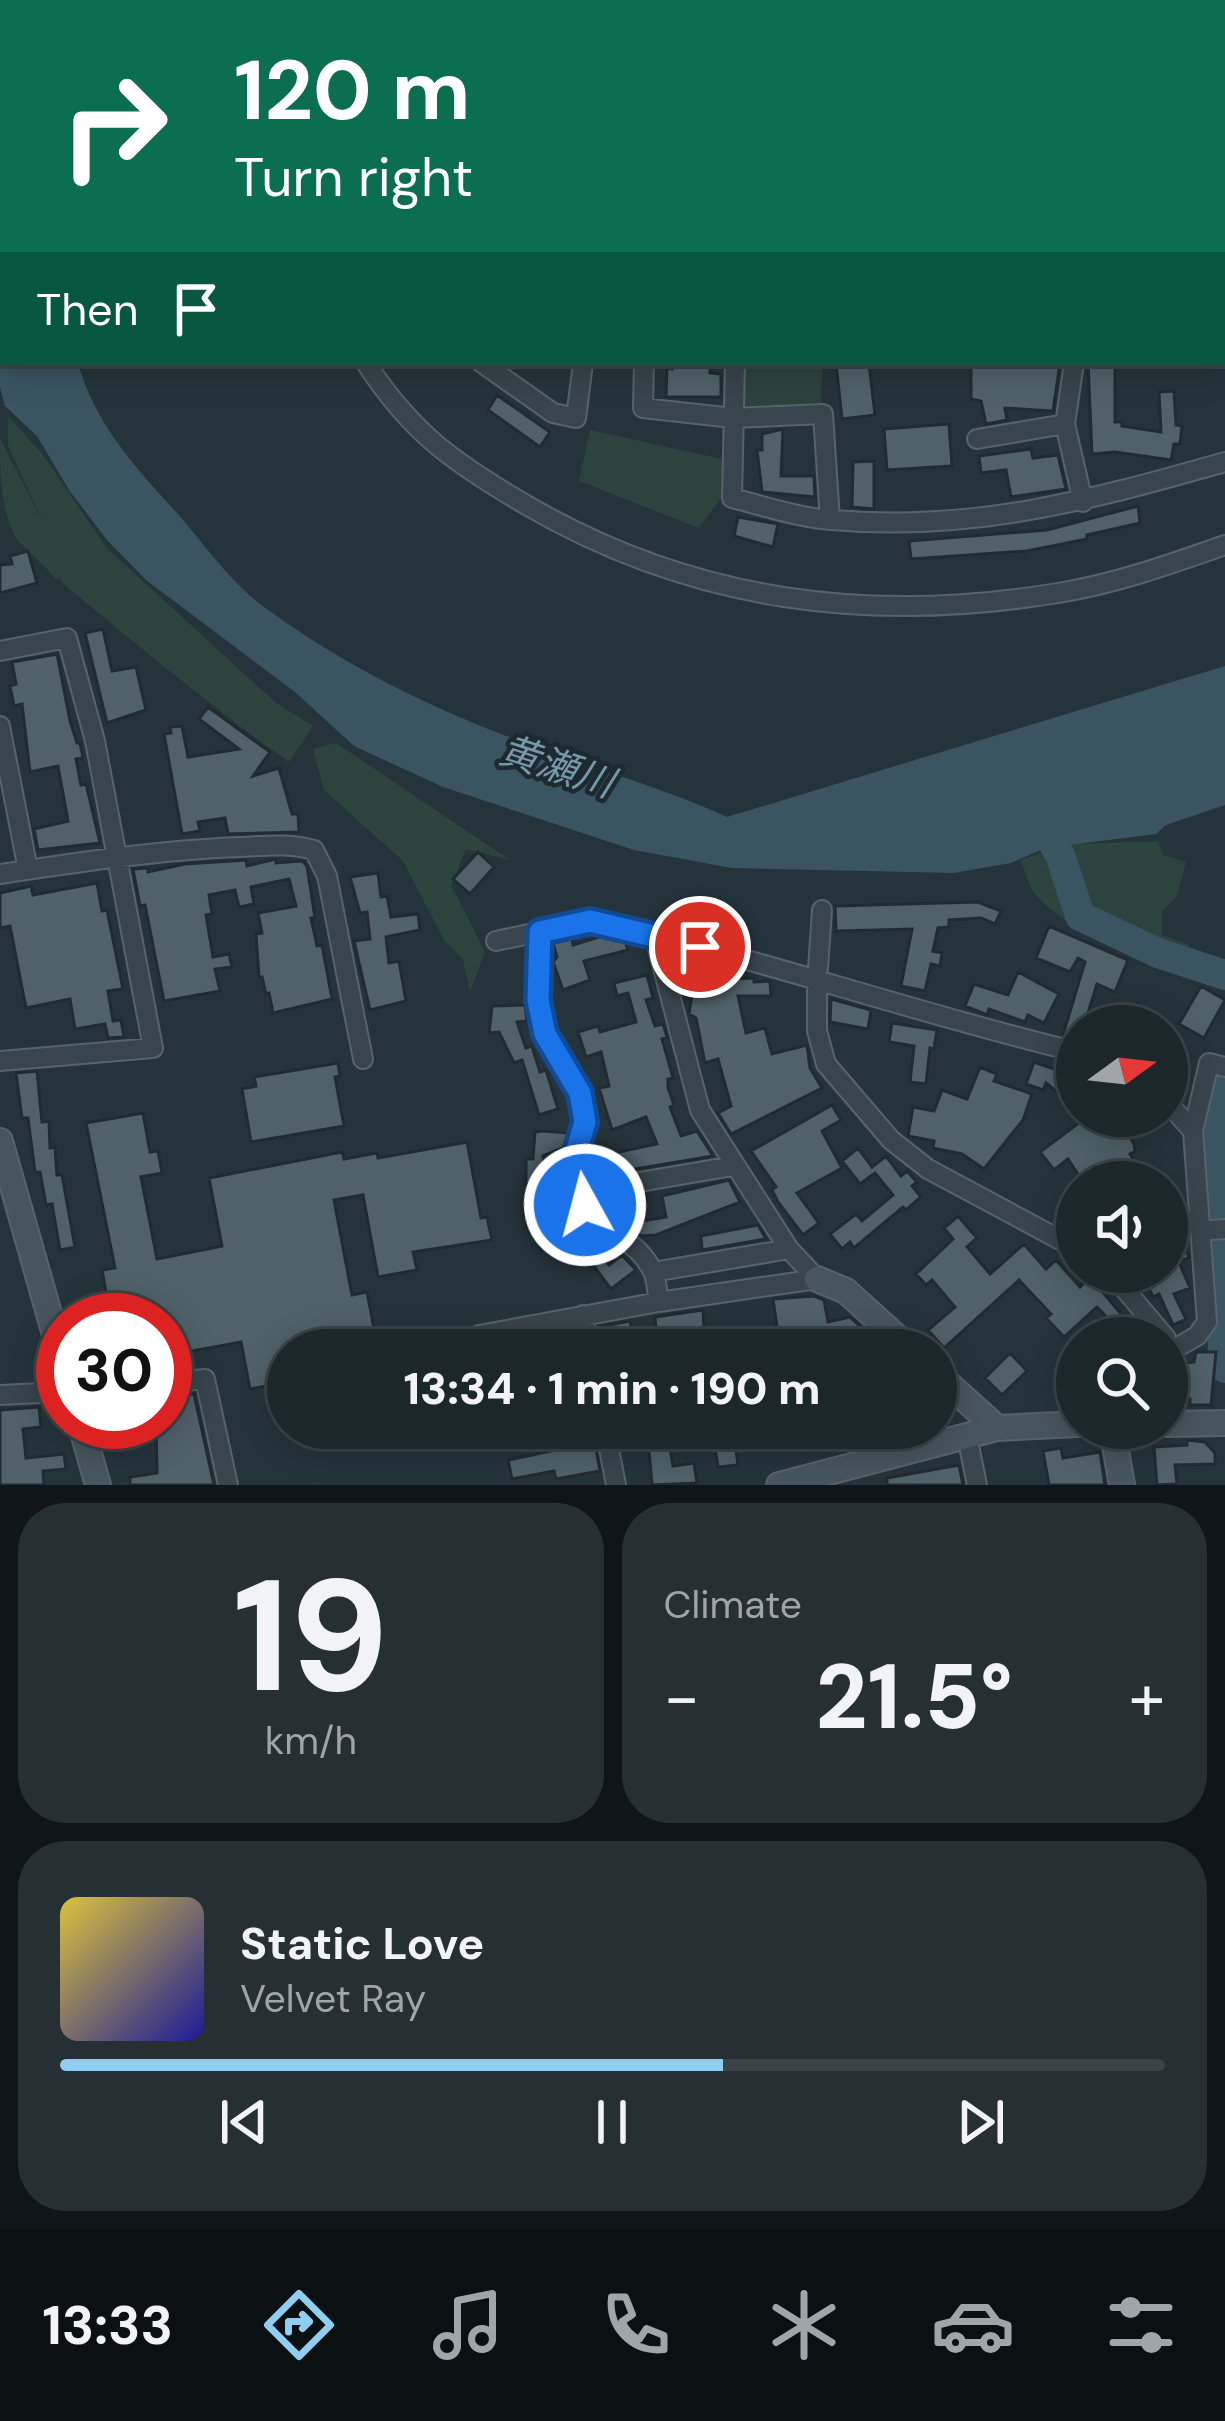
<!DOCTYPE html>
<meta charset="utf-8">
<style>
:root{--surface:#1c272c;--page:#252f34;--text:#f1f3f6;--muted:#a0a5a9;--line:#3a4448;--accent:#8fcdf1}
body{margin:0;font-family:"DM Sans","Noto Sans JP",sans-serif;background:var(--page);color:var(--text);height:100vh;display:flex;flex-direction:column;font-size:45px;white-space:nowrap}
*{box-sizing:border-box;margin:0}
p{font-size:39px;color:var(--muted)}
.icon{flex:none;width:66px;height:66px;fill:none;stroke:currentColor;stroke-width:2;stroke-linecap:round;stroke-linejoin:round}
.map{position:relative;height:1485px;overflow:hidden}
.sheet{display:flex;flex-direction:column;gap:18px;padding:18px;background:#0f1518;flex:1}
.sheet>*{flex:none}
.top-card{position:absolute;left:0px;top:0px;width:1227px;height:366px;box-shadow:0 6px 30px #0003,0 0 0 3px var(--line);background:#0b6e4f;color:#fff;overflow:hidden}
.needle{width:78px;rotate:75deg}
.tools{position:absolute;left:1056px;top:1005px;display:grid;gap:24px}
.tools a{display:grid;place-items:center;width:132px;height:132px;border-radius:50%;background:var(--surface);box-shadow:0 6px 30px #0003,0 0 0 3px var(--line);font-size:60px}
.speed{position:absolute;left:36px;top:1293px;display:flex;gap:24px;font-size:60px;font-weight:700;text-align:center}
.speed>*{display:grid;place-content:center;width:156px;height:156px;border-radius:50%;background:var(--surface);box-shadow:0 6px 30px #0003,0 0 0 3px var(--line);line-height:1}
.speed .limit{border:18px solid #d22;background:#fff;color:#111}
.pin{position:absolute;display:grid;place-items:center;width:102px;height:102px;color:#fff;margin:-51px;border:6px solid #fff;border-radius:50%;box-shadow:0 3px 12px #0007}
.me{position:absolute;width:132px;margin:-66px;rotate:353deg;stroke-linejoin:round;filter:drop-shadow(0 0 9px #0008)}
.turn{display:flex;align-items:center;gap:42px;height:252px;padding:0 36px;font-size:54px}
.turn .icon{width:156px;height:156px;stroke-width:2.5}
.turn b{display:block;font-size:84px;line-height:102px}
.then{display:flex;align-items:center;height:114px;padding:0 36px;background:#0003;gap:24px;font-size:45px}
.big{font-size:90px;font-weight:800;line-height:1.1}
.sheet .tile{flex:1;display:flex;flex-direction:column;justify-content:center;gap:18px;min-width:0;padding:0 42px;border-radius:48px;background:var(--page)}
.sheet .dial{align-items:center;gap:0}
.dial b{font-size:156px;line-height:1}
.song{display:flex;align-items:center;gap:36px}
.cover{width:144px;height:144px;border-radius:18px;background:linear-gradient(135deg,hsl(50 70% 55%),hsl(240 70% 35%))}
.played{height:12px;border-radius:6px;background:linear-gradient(90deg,var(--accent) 60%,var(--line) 60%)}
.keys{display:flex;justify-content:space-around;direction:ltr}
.heat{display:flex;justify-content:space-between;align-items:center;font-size:66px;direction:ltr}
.sheet .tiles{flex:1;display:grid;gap:18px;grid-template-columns:1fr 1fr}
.tile:last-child{grid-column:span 2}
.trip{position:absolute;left:267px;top:1329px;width:690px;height:120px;border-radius:60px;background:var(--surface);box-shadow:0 6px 30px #0003,0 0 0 3px var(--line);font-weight:800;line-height:120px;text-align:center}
.dock{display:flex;height:192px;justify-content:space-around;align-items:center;background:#0b1012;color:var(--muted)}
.dock .icon{width:84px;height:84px}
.dock .current{color:var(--accent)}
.dock b{font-size:54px;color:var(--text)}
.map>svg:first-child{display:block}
.green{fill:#2d433e}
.water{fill:#3a5461}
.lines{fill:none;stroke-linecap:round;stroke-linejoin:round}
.stream{stroke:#3a5461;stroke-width:4.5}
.river{stroke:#3a5461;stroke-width:30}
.building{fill:#506169;stroke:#202c32;stroke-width:3}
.street-casing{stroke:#57636a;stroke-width:22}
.secondary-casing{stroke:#57636a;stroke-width:28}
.street{stroke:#38454c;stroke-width:18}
.secondary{stroke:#47555e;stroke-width:24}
.route-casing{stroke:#114b97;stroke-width:30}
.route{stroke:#1a73e8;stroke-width:21}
.labels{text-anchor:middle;stroke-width:9;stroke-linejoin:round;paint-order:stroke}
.water-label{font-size:39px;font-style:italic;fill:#7698a9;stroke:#1e2a30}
</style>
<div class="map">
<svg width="1225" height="1485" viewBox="0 0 1225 1485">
<rect width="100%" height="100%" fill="#25343b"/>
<path class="green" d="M 744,363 L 823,363 L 821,403 L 742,409 Z
M 8,416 L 43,455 L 107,548 L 276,703 L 313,726 L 289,762 C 210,706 135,643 60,581 L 61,577 L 56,580 C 44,563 26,552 15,536 C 0,507 0,471 0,438 L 46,528 L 8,446 Z
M 590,430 L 722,459 L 723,495 L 699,528 L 579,481 Z
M 336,743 L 510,860 L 466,849 L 451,885 L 485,952 L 470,992 L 463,960 L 444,940 L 403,861 L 324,790 L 313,749 Z
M 1158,841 L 1163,855 L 1186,862 L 1177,896 L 1162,911 L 1162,935 L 1187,944 L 1223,975 L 1221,987 C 1174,969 1065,934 1035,894 C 1028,885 1025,870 1020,860 L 1068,844 Z"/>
<path class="water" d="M 0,0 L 153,0 L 3,3 L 3,363 L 78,363 C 95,424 135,467 177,513 C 204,544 231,583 264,607 C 335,659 414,700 496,732 C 572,763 653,783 727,817 L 1225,666 L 1225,805 L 1166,825 L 1156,834 L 1045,848 L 1011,863 L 954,873 L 732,868 L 634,850 L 443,787 L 354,746 L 295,692 L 146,580 L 107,540 L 69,490 L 37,436 L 5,406 L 0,387 Z"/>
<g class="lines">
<path class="stream" d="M 1224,244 L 1225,242"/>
<path class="river" d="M 1037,815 L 1060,855 L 1080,916 L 1158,953 L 1225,975
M 1211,1219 L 1210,1136 L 1222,1081
M 1213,1237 L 1225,1368"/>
</g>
<path class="building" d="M 672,363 L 710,363 L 710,373 L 721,374 L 721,397 L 666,397 L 667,368 L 672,369 Z
M 836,363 L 869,363 L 875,415 L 842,419 Z
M 971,363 L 1060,363 L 1053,411 L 1005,408 L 1007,420 L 986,424 L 981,401 L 971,399 Z
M 1088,363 L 1115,364 L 1115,422 L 1122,422 L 1122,426 L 1161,432 L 1159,392 L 1174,391 L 1176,425 L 1182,426 L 1180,444 L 1174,444 L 1171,460 L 1115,452 L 1092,454 Z
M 497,395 L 550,432 L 540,447 L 488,410 Z
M 949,424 L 952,466 L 887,470 L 884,429 Z
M 783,429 L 781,476 L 814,476 L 815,497 L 762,492 L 757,450 L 762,450 L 762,434 Z
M 1031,449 L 1033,458 L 1058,455 L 1066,489 L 1011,497 L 1006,470 L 981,473 L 979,456 Z
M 874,461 L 874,509 L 852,507 L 853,462 Z
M 1138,506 L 1140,523 L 1087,535 L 1087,539 L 1027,551 L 911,559 L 909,541 L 1047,530 Z
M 738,517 L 778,524 L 773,547 L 734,536 Z
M 28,551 L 37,583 L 0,593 L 0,565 L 12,564 L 10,556 Z
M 103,629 L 112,671 L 136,667 L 146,710 L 107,723 L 85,633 Z
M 57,654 L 70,721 L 77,743 L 80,743 L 83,758 L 76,759 L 81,785 L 86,784 L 100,843 L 38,850 L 34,829 L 68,821 L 58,766 L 30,772 L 22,704 L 14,706 L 10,686 L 16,684 L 12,662 Z
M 208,707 L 270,752 L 253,776 L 279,768 L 292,814 L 298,814 L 299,832 L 228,834 L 225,818 L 198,822 L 200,831 L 182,834 L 164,734 L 171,733 L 170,727 L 182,726 L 188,757 L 239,749 L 199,719 Z
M 478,852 L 494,867 L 470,894 L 453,879 Z
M 276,859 L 276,863 L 302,861 L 307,866 L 315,918 L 311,918 L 317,946 L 322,945 L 332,999 L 273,1013 L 269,993 L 266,994 L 262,977 L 259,977 L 256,934 L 262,933 L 258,913 L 296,906 L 289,879 L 251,887 L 254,904 L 239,907 L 235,890 L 209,895 L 212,914 L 206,915 L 213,957 L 229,954 L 232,967 L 215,969 L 220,991 L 164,1001 L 145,905 L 140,906 L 133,869 L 148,868 L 148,872 L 185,864 L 246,860 L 247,866 Z
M 378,873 L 381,897 L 387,896 L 391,917 L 418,914 L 420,930 L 386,937 L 389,963 L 399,961 L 406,1001 L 370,1010 L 354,941 L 370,939 L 367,912 L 360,913 L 350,877 Z
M 97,883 L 102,911 L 107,910 L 123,989 L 108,991 L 113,1021 L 121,1020 L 124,1037 L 108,1038 L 105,1024 L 75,1029 L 70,999 L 26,1008 L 10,926 L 0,928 L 0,893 L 31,886 L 33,895 Z
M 978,902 L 1001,911 L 995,924 L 981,918 L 949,920 L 949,927 L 938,928 L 933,951 L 942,953 L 940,966 L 931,964 L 925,991 L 901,986 L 912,929 L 836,931 L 835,906 Z
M 1049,926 L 1128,960 L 1115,992 L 1097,984 L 1084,1026 L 1077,1026 L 1077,1038 L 1063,1035 L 1085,962 L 1078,958 L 1070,972 L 1036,958 Z
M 602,936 L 625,941 L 628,950 L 584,961 L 590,980 L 563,990 L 553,962 L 557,957 L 553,943 L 572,939 L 573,945 Z
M 1018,972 L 1059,994 L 1044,1023 L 1028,1015 L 1025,1022 L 989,1009 L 987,1015 L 965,1006 L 974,984 L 1008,995 Z
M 647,975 L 653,998 L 646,1000 L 655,1026 L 663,1024 L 667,1037 L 662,1039 L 673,1078 L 668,1079 L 668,1088 L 674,1105 L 670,1107 L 681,1136 L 697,1131 L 713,1156 L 594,1176 L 591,1158 L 657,1144 L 646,1117 L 612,1130 L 599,1088 L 609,1086 L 601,1052 L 586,1057 L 578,1032 L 598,1026 L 600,1032 L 636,1022 L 628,993 L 617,996 L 614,983 Z
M 754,978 L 754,982 L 770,981 L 771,996 L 738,996 L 746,1033 L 765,1028 L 772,1054 L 807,1045 L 810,1068 L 822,1088 L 731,1134 L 718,1113 L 731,1106 L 718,1059 L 705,1063 L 696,1018 L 689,1014 L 692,995 L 687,995 L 687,979 Z
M 1201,986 L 1225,1000 L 1204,1038 L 1179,1024 Z
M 831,999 L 871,1010 L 868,1029 L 830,1022 Z
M 525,1005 L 527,1021 L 517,1022 L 526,1048 L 532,1046 L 540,1072 L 546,1070 L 558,1109 L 539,1115 L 522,1060 L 514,1063 L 499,1032 L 489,1033 L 492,1006 Z
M 892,1023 L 937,1030 L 934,1049 L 930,1048 L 926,1084 L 910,1082 L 914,1046 L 889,1042 Z
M 1034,1062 L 1054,1069 L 1073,1083 L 1077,1089 L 1077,1111 L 1064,1094 L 1062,1096 L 1046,1083 L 1043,1090 L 1026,1084 Z
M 338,1063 L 340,1076 L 335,1077 L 344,1126 L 251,1142 L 242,1089 L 256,1086 L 254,1077 Z
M 980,1067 L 997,1074 L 994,1081 L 1032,1094 L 1023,1120 L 984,1169 L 962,1154 L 933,1148 L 934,1141 L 908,1136 L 913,1107 L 934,1111 L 942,1090 L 967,1099 Z
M 37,1071 L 42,1122 L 49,1121 L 50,1148 L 55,1147 L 57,1175 L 62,1175 L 75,1247 L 60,1250 L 52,1204 L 46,1205 L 40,1172 L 35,1172 L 28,1118 L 22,1118 L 16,1073 Z
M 832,1105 L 841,1120 L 822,1131 L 842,1168 L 797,1193 L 819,1223 L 803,1235 L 778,1202 L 772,1190 L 776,1187 L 751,1151 Z
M 143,1113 L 150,1152 L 158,1151 L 162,1173 L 141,1177 L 157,1259 L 222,1246 L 209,1178 L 342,1152 L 344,1159 L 377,1153 L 378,1158 L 467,1142 L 481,1218 L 487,1217 L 492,1240 L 413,1252 L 417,1270 L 378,1277 L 363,1195 L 334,1200 L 352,1295 L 367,1292 L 377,1344 L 362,1347 L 363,1350 L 288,1350 L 288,1382 L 250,1389 L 241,1342 L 165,1356 L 165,1320 L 76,1320 L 73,1306 L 107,1298 L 102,1270 L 115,1268 L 86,1123 Z
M 1088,1116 L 1101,1132 L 1120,1120 L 1134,1144 L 1135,1151 L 1130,1154 L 1146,1182 L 1083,1182 L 1068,1159 L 1054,1170 L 1040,1152 Z
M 543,1131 L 568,1133 L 563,1148 L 543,1156 L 545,1163 L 562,1160 L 569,1210 L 533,1210 L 533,1184 L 526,1184 L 526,1159 L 533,1159 L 535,1132 Z
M 858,1148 L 872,1167 L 886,1156 L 901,1176 L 907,1171 L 917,1182 L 912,1186 L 921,1197 L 906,1210 L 903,1207 L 854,1248 L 850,1242 L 842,1249 L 830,1234 L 856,1214 L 862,1221 L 893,1195 L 875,1173 L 860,1184 L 842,1161 Z
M 729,1180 L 740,1202 L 656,1235 L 641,1236 L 631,1228 L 630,1223 L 666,1217 L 662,1196 Z
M 1167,1199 L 1183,1225 L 1185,1237 L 1181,1239 L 1189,1257 L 1179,1262 L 1190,1288 L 1174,1294 L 1186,1319 L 1173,1325 L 1159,1294 L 1153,1297 L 1141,1272 L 1167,1272 Z
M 569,1216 L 569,1222 L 577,1216 L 591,1231 L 588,1237 L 609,1265 L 622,1255 L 636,1270 L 611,1289 L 593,1265 L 587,1261 L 583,1263 L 554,1226 Z
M 958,1216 L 977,1238 L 967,1247 L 990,1274 L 1024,1244 L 1046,1269 L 1056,1260 L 1080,1287 L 1090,1277 L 1122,1315 L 1113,1324 L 1097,1307 L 1064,1337 L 1046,1318 L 1051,1314 L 1019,1280 L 944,1348 L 928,1330 L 955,1307 L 932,1280 L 926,1285 L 916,1274 L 953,1239 L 944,1228 Z
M 758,1225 L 766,1239 L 702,1250 L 701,1236 Z
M 814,1296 L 824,1300 L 828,1322 L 850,1317 L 858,1324 L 865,1350 L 816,1350 L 813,1337 L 779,1342 L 773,1299 Z
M 703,1310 L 705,1350 L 614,1350 L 615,1342 L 602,1345 L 599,1327 L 630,1321 L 632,1332 L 656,1328 L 655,1317 Z
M 566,1333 L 570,1350 L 501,1350 L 500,1345 Z
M 1196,1352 L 1216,1352 L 1211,1405 L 1190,1405 L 1190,1399 L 1167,1400 L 1167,1366 L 1194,1362 Z
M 1010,1353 L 1027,1371 L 1002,1395 L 985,1378 Z
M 194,1394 L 214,1485 L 130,1485 L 130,1477 L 157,1473 L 156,1422 L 171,1420 L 169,1396 Z
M 39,1407 L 41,1427 L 23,1429 L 26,1458 L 64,1454 L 66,1469 L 43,1471 L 44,1485 L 0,1485 L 0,1410 Z
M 551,1428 L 592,1428 L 600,1471 L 556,1479 L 554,1471 L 512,1479 L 508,1460 L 555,1450 Z
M 712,1428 L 750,1428 L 754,1447 L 736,1450 L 738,1465 L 718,1467 Z
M 824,1428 L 881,1428 L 882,1433 L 847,1441 L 848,1447 L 826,1452 L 825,1449 L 801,1452 L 798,1432 Z
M 668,1436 L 673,1466 L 694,1463 L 697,1483 L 652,1485 L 648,1439 Z
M 1187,1440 L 1205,1442 L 1215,1453 L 1215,1464 L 1175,1465 L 1177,1484 L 1157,1485 L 1154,1447 L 1187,1445 Z
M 1061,1448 L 1063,1458 L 1100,1452 L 1105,1485 L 1049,1485 L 1043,1451 Z
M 959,1465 L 963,1485 L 887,1485 L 887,1478 Z"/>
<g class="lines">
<defs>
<path id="street" d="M 491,0 L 491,3
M 553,0 L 557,3
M 959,0 L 960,3
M 1035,0 L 1036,3
M 1146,0 L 1147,3
M 407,3 L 408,0
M 787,3 L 788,0
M 861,3 L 862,0
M 884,3 L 898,0
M 1206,3 L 1212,0
M 1224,175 L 1225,174
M 1224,263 L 1225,260
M 1224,325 L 1225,325
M 366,363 C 412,434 456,464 528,506 C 694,602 870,624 1058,593 C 1115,584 1171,564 1225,545
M 482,363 L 553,413 L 576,418 L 583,363
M 644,363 L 643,408 L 733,418 L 823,414 L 830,520
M 735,363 L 732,498 C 764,506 799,518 832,520 C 974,532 1091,500 1225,462
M 1074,363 L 1065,424 L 1083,502
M 977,439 L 1065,424
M 0,651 L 67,638 L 95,741 L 153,1048 L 0,1061
M 0,726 L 28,870
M 0,874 C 80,862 160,850 240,847 C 265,846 290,843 314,850 L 327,876 L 363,1059
M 540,931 L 538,999 L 545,1034 L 581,1093 L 585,1122 L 576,1153 L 581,1192 L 733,1166
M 654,934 L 700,1110 L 789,1249 L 817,1279
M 496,941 L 590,921 L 608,923 C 766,961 919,1014 1077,1052
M 818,968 L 822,910
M 817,990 L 817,1031 L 826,1064 L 891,1140 L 928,1169 L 1077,1249
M 1167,1102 L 1193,1131
M 581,1192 C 592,1232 637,1235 653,1272 C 657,1280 657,1293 659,1302
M 1200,1231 L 1225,1229
M 653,1272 L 789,1249
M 1110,1272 L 1166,1338
M 583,1315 L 589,1350
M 479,1335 L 659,1302 L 817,1279
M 1167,1353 L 1197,1336 L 1207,1322 L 1193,1131 L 1209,1063 L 1225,1067
M 165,1383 L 205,1379 L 228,1485
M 0,1395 L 63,1392
M 605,1428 L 616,1485
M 967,1436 L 977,1485"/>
<path id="secondary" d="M 0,1141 L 63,1363
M 817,1279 L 846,1291 L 911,1350
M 936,1373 L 997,1428
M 80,1422 L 98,1485
M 1167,1424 L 1225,1423
M 1112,1428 L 1122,1485
M 779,1485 L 997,1428 L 1077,1424"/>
</defs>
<use href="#street" class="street-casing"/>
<use href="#secondary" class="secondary-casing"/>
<use href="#street" class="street"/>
<use href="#secondary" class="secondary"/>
</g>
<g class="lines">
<defs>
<path id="route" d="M 585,1205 L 576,1153 L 585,1122 L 580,1093 L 545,1034 L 538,1000 L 540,932 L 590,921 L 700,947"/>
</defs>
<use href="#route" class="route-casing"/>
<use href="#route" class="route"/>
</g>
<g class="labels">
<g class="water-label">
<text transform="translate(557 766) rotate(18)" y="14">黄瀬川</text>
</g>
</g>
</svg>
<div class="tools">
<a><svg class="needle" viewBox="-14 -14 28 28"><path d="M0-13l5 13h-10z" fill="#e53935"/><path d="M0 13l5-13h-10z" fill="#a0a5a9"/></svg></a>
<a><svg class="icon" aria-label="sound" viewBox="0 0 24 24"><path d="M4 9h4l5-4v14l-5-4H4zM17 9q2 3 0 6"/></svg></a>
<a><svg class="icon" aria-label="search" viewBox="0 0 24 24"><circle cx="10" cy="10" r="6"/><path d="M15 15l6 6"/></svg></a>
</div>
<div class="speed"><div class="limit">30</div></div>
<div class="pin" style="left:700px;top:947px;background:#d93025"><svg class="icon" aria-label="arrive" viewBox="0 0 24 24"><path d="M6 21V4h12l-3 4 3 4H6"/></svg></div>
<svg class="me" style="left:585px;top:1205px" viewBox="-20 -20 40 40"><circle r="17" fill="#1a73e8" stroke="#fff" stroke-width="3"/><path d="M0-11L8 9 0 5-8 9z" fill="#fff"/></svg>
<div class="trip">13:34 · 1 min · 190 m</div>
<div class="top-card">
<div class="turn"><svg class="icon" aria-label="right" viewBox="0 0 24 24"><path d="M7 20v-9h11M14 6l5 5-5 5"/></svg><div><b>120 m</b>Turn right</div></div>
<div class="then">Then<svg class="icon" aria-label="arrive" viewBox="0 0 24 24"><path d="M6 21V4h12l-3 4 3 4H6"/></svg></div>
</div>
</div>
<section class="sheet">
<div class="tiles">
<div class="tile dial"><b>19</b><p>km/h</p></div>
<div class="tile"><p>Climate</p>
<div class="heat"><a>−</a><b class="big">21.5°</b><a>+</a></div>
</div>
<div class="tile">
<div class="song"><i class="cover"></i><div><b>Static Love</b><p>Velvet Ray</p></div></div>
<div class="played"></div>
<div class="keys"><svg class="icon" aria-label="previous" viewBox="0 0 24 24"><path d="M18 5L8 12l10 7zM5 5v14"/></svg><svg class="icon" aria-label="pause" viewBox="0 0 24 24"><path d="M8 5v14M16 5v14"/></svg><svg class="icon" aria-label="next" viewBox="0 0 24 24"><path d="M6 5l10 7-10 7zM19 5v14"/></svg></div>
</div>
</div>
</section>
<nav class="dock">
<b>13:33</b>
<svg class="icon current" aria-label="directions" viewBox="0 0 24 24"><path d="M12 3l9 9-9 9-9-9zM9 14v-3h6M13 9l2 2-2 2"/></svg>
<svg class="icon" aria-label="music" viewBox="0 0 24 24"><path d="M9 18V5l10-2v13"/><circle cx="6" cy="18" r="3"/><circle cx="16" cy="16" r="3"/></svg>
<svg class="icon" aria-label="phone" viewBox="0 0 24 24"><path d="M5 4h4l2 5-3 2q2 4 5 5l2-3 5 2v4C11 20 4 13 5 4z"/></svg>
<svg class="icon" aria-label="climate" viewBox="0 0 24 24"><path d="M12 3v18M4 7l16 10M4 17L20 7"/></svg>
<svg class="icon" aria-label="car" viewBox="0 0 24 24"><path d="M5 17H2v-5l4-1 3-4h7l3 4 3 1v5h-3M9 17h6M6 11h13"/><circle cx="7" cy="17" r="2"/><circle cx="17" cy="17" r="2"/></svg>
<svg class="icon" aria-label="filters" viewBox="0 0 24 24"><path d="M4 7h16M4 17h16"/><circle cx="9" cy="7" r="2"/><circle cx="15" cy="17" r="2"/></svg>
</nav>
